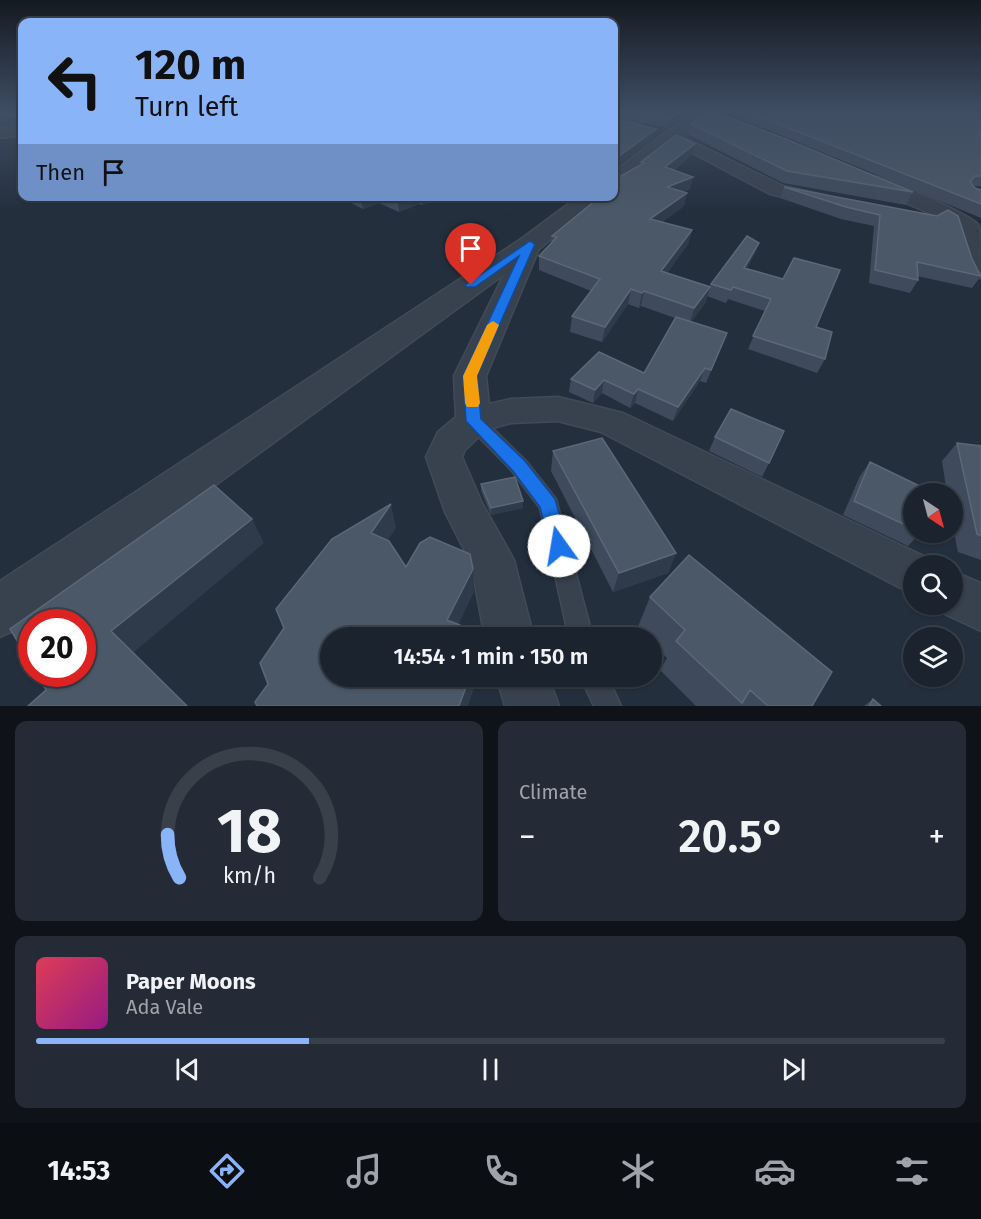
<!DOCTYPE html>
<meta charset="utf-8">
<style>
:root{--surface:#1b232e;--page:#242b36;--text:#f1f3f6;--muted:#a0a4aa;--line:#39404a;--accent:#8ab4f8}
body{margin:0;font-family:"Fira Sans",sans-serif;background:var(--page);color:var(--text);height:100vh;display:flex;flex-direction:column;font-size:22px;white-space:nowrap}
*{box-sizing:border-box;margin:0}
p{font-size:20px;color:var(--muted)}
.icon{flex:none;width:33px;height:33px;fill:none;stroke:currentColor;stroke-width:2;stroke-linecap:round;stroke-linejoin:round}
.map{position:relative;height:706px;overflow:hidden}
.details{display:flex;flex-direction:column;gap:15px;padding:15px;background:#0f1319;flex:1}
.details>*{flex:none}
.top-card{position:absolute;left:18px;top:18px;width:600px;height:183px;border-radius:12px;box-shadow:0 2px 4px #0004,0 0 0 2px var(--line);background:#8ab4f8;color:#111;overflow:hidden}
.needle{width:39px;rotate:144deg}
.tools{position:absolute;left:903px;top:483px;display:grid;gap:12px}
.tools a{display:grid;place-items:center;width:60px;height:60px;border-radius:50%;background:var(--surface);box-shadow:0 2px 4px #0004,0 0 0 2px var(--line);font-size:30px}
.speed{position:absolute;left:18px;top:609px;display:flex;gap:12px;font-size:30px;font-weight:700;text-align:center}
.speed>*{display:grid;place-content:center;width:78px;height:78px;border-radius:50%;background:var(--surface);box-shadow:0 2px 4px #0004,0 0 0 2px var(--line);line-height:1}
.speed .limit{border:9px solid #d22;background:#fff;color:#111}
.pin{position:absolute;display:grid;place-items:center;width:51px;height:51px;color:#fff;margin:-62px -26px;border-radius:50% 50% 50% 0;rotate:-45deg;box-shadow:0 0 6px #0007}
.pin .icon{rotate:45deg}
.me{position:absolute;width:66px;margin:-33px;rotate:347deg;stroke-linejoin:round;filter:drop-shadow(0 0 4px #0008)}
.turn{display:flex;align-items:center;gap:21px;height:126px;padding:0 18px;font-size:27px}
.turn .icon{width:78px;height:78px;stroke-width:2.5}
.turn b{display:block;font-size:42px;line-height:51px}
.then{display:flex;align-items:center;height:57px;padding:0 18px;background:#0003;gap:12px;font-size:22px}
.big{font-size:45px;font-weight:600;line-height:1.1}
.details .tile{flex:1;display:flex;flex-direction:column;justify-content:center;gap:9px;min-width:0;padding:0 21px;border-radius:12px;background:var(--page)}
.details .dial{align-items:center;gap:0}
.dial svg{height:156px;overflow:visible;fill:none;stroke:var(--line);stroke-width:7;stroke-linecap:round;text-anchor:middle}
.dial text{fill:var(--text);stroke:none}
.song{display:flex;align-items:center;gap:18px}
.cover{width:72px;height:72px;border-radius:9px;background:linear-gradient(135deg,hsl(350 70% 55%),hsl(310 70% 35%))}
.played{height:6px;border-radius:3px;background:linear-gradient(90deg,var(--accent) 30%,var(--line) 30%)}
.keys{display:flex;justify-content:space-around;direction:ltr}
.heat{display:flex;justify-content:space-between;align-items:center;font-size:33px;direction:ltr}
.details .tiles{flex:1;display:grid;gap:15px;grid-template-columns:1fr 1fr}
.tile:last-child{grid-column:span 2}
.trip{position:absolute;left:320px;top:627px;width:342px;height:60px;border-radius:30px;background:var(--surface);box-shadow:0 2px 4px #0004,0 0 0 2px var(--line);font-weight:600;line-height:60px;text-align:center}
.dock{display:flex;height:96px;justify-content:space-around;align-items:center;background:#0b0e12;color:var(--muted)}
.dock .icon{width:42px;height:42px}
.dock .active{color:var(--accent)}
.dock b{font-size:27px;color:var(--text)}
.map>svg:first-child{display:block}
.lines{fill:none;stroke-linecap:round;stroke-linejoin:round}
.service-casing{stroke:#414a57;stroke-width:3}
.minor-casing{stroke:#414a57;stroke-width:3}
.tertiary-casing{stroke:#414a57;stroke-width:3}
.service{fill:#38414e;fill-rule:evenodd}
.minor{fill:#38414e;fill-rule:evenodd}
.tertiary{fill:#38414e;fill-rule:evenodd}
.wall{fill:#3f4b5c}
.shaded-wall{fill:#2f3b4b}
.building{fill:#4b5868;stroke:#5c6777;stroke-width:1.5}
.route{fill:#1a73e8;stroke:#114b97;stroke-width:1.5}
.slow{fill:#f59e0b}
</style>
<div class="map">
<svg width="981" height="706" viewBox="0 0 981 706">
<rect width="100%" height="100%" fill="#242f3e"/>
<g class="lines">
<defs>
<path id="service" d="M 474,415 L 480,416 L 526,461 L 556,499 L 593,638 L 569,638 L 540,508 L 512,471 L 468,426 L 465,421 L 468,416 Z
M 580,676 L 607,676 L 621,706 L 594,706 Z"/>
<path id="minor" d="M 640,112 L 657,112 L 633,128 L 623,128 L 621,125 Z
M 22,126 L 22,135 L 0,138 L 0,128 Z
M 671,131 L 783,186 L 828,196 L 831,200 L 828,204 L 821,206 L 770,194 L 666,139 L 663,136 L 666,133 Z
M 874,176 C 889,180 974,215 979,226 C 981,240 981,262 981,278 L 969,276 L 966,271 L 958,229 L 940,218 L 867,186 L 865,182 L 867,178 Z
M 530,237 L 538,239 L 541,244 L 486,376 L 489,404 L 511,399 L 558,397 L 623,413 L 930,559 L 933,566 L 914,566 L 914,595 L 601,432 L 558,421 L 511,423 L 486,430 L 465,450 L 462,457 L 482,503 L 514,560 L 534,638 L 485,638 L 471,563 L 445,512 L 426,457 L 438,432 L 456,417 L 454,376 L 519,244 L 522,239 Z
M 952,571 L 981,583 L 981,631 L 936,610 L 933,604 L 952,604 Z
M 496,676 L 548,676 L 559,706 L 505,706 Z"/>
<path id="tertiary" d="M 698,112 L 716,112 L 679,139 L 621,185 L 614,187 L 614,172 L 667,131 Z
M 579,196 L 603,196 L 539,249 L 18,629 L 0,637 L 0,581 L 521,239 Z"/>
</defs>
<use href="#service" class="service-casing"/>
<use href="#minor" class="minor-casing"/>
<use href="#tertiary" class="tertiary-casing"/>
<use href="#service" class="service"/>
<use href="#minor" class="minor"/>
<use href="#tertiary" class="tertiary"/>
</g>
<path class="wall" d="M 614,112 L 693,112 L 668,128 L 615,117 L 615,119 L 656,129 L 654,138 L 614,169 Z
M 725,112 L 981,112 L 981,186 L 973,186 L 975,188 L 981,190 L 981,218 Z
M 691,124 L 913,192 L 906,205 L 783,183 L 689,135 Z
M 692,155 L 674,170 L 690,189 L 683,192 L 687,193 L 684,206 L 662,222 L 692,230 L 688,244 L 667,273 L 710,286 L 711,284 L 759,243 L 754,255 L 747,268 L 816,327 L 825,359 L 817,373 L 748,349 L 765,311 L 728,299 L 726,303 L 707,296 L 706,302 L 691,322 L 722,346 L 706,383 L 700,381 L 673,421 L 635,403 L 630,408 L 602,393 L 593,403 L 569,392 L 571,379 L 644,373 L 675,318 L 641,306 L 639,308 L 628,304 L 602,342 L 570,332 L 572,316 L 591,291 L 539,270 L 539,256 L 551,243 L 552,236 L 594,203 L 595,196 L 614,196 L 640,165 L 641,162 Z
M 784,187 L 937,216 L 972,259 L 981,276 L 972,288 L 917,276 L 918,280 L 910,293 L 869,283 L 874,226 L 841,219 L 780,198 Z
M 337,196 L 450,196 L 422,205 L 419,204 L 399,212 L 379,203 L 363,209 Z
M 715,437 L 769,463 L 762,477 L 709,451 Z
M 957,443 L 981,446 L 981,560 L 958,552 L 952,522 L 952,494 L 947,494 L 942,461 Z
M 553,451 L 676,553 L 668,573 L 613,592 L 551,471 Z
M 870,462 L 914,494 L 914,532 L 921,532 L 908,546 L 843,515 L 860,476 Z
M 481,484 L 523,508 L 491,515 L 481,491 Z
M 650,597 L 812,706 L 696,706 L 660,670 L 667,658 L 651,642 L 651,638 L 646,638 L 637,629 Z
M 873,699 L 881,706 L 864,706 Z"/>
<path class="shaded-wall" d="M 681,112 L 693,112 L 668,128 L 670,119 Z
M 17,116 L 22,121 L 22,126 L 21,124 L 0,126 L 0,117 Z
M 656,129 L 654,138 L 614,169 L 615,159 Z
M 695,144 L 692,155 L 662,179 L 665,167 Z
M 693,177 L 690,189 L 664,200 L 667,187 Z
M 687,193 L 684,206 L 647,232 L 650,219 Z
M 367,196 L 378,196 L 379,203 L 363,209 L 361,199 Z
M 411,196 L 418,196 L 419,204 L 399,212 L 398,202 Z
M 421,196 L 450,196 L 422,205 Z
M 692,230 L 688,244 L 658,285 L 661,271 Z
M 759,243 L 754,255 L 740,280 L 744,268 Z
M 710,287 L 706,302 L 690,323 L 694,308 Z
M 631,289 L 628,304 L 602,342 L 605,327 Z
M 644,291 L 641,306 L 639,308 L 642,293 Z
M 727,333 L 722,346 L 706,383 L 711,370 Z
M 705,368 L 700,381 L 673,421 L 678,407 Z
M 604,380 L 602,393 L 593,403 L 595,390 Z
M 638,389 L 635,403 L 630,408 L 634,394 Z
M 523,501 L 523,508 L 491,515 L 491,508 Z
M 391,504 L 396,528 L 377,557 L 371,533 Z
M 252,519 L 264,543 L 134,652 L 188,706 L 187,706 L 111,631 Z
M 676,553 L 668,573 L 613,592 L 619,573 Z
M 473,569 L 474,592 L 452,638 L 447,620 Z
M 470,676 L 478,676 L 468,706 L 459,706 Z"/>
<path class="building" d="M 0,112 L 22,112 L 22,121 L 20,121 L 17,116 L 0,117 Z
M 614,112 L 615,119 L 656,129 L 615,159 L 614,159 Z
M 637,112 L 681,112 L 670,119 Z
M 708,112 L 715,112 L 786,139 L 913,192 L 787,171 L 691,124 Z
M 748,112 L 981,112 L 981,176 L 975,176 L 970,182 L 975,188 L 981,190 L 981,204 Z
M 676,135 L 695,144 L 665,167 L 693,177 L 667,187 L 687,193 L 650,219 L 692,230 L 661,271 L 710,287 L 694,308 L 644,291 L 642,293 L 631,289 L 605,327 L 572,316 L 600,279 L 539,256 L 557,237 L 552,236 L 601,196 L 614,196 L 614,180 L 644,163 L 641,162 Z
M 784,187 L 937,216 L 948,210 L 958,216 L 972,259 L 981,276 L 917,262 L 918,280 L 875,270 L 880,215 L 846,207 Z
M 356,196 L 367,196 L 361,199 Z
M 386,196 L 411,196 L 398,202 Z
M 747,236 L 759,243 L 744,268 L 783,279 L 794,258 L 840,270 L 816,327 L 832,332 L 825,359 L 753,336 L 771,299 L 733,287 L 731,290 L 711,284 Z
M 676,317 L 727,333 L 711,370 L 705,368 L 678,407 L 638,389 L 634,394 L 604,380 L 595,390 L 571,379 L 599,352 L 644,373 Z
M 731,409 L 784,431 L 769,463 L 715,437 Z
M 602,438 L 676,553 L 619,573 L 553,451 Z
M 957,443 L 981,446 L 981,536 L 977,534 Z
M 870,462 L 934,493 L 933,494 L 914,494 L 914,529 L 854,501 Z
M 515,477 L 523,501 L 491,508 L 481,484 Z
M 214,485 L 252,519 L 111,631 L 187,706 L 28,706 L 46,690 L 37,674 L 82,674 L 82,622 L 32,622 L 32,665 L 10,629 Z
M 391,504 L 371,533 L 389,541 L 406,567 L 420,543 L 430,537 L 470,554 L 473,569 L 447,620 L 485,635 L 484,638 L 330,638 L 330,676 L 470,676 L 459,706 L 257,706 L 255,702 L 268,684 L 260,663 L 284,628 L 276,609 L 332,539 Z
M 689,555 L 832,672 L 812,706 L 768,706 L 750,690 L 742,703 L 676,641 L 685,630 L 650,597 Z
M 873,699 L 881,706 L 869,706 Z"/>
<linearGradient id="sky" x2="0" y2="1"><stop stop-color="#141a22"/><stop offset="0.53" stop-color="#3f4d63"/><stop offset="1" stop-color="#3f4d63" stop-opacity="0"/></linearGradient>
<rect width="981" height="211" fill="url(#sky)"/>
<path class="route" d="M 530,241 L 535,244 L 477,376 L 481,419 L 525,461 L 555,499 L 568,546 L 566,552 L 559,555 L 552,552 L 540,507 L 513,471 L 466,421 L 463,376 L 519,256 L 475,287 L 467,287 L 465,285 Z"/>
<path class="slow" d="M 493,321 L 499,325 L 477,376 L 480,403 L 478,407 L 467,407 L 465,403 L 463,376 L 487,325 Z"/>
</svg>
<div class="tools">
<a><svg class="needle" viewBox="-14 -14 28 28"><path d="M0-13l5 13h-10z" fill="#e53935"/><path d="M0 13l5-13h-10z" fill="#a0a4aa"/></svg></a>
<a><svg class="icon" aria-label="search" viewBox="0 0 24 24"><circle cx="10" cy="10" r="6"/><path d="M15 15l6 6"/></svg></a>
<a><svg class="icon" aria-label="layers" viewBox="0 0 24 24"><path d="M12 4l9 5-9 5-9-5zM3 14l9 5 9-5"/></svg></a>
</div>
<div class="speed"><div class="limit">20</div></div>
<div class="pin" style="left:471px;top:285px;background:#d93025"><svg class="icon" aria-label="arrive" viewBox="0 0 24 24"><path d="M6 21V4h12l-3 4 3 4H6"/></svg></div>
<svg class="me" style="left:559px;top:546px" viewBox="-20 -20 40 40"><circle r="19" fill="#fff"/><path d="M0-13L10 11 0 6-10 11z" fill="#1a73e8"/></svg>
<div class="trip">14:54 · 1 min · 150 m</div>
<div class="top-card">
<div class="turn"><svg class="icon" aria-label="left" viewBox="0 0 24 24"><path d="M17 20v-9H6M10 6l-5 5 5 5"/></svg><div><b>120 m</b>Turn left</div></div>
<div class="then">Then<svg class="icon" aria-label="arrive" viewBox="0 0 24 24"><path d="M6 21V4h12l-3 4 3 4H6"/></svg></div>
</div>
</div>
<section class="details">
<div class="tiles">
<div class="tile dial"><svg viewBox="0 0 100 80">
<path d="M14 69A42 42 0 1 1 86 69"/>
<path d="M14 69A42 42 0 0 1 8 47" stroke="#8ab4f8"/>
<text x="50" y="56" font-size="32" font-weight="700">18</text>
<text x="50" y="72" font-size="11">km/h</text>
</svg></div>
<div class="tile"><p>Climate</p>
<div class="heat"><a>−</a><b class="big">20.5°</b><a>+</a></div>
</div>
<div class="tile">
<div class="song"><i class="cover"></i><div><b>Paper Moons</b><p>Ada Vale</p></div></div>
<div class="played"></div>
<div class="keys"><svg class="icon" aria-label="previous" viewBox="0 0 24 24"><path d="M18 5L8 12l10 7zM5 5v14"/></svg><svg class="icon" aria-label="pause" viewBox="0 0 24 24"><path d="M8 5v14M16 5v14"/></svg><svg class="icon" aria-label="next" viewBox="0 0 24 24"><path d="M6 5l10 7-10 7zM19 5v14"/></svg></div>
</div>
</div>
</section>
<nav class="dock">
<b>14:53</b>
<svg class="icon active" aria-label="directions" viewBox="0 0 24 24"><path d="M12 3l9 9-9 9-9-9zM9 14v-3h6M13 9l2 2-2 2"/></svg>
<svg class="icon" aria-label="music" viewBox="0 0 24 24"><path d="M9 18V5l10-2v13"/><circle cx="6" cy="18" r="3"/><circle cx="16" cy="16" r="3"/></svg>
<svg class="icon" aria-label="phone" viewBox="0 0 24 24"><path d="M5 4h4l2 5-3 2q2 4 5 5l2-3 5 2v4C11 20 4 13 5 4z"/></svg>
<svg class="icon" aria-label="climate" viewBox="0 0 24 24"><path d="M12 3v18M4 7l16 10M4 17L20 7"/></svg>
<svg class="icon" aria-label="car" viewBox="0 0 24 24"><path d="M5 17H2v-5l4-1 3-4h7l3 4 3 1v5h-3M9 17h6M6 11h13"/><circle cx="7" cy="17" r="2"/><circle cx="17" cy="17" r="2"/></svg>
<svg class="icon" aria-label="filters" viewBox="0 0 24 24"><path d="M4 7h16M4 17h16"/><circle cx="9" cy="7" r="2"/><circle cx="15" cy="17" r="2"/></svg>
</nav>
